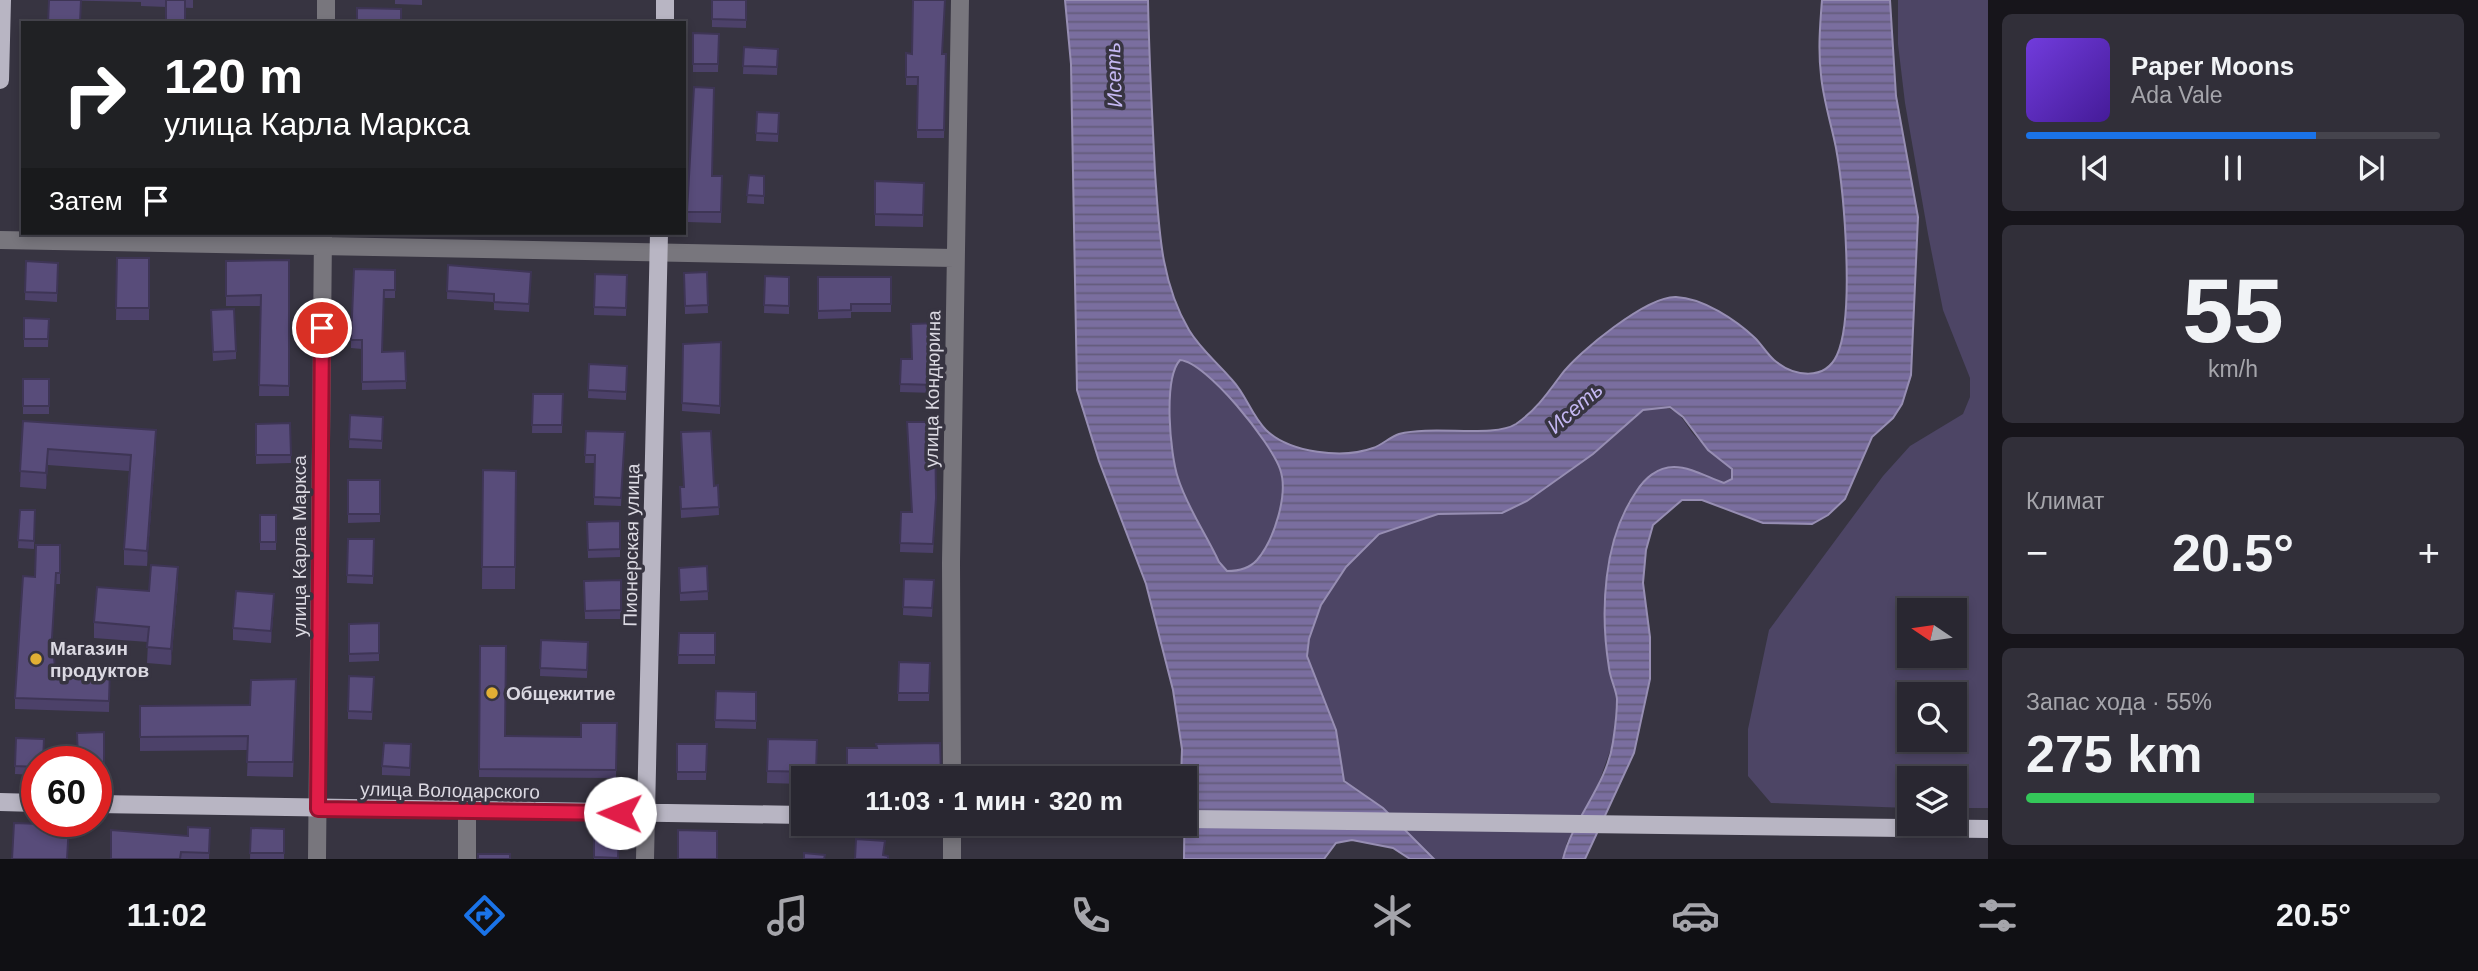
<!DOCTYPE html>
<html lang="ru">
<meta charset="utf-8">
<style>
:root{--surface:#292731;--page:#312f39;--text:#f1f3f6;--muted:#a5a5ab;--line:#45444d;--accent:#1a73e8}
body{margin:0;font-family:Helvetica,sans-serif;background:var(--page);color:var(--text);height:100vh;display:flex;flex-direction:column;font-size:26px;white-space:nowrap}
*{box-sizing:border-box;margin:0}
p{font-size:23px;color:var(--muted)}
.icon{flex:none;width:38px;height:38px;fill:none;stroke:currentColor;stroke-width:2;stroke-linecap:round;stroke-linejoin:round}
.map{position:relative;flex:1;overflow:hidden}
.sheet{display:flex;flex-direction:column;gap:14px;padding:14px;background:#17151b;width:490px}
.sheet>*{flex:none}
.hud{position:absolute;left:21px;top:21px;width:665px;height:214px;border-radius:0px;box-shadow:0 4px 10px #0003,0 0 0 2px var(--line);background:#202124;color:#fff;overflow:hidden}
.needle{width:46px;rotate:283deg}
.controls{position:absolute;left:1897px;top:598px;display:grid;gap:14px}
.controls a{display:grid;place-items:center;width:70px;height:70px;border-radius:0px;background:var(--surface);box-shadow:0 4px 10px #0003,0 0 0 2px var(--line);font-size:35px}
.speed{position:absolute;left:21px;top:746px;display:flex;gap:14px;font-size:35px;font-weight:700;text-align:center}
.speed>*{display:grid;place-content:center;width:91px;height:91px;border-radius:50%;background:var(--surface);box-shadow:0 4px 10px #0003,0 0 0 2px var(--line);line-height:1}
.speed .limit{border:10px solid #d22;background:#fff;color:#111}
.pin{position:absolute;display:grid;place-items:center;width:60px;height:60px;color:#fff;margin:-30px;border:4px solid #fff;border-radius:50%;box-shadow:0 2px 7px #0007}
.me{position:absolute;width:77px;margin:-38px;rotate:271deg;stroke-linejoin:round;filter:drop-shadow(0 0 5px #0008)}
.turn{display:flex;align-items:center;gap:24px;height:147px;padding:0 28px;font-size:32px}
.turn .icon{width:91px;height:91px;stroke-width:2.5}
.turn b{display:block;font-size:49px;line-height:60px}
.then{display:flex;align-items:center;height:66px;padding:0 28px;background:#0003;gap:14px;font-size:26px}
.big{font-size:52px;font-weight:600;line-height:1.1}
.sheet .tile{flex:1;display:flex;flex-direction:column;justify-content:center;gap:10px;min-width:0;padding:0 24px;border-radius:10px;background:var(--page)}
.sheet .dial{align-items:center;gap:0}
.dial b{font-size:91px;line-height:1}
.song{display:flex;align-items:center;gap:21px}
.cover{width:84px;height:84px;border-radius:10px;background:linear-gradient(135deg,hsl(260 70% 55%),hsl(260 70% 35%))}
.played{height:7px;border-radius:4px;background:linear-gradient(90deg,var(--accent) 70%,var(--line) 70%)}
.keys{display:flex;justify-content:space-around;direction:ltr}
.heat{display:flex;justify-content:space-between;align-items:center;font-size:38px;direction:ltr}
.charge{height:10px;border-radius:5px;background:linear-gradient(90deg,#34c759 55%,var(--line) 0)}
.trip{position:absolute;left:791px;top:766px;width:406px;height:70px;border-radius:0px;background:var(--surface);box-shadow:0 4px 10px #0003,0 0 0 2px var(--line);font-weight:600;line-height:70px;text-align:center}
.tabs{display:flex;height:112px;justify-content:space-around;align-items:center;background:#101014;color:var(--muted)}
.tabs .icon{width:49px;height:49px}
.tabs .on{color:var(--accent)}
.tabs b{font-size:32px;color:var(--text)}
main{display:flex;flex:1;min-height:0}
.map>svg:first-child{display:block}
.green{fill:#4d4565;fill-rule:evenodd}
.water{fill:url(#water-rules);stroke:#978eb3;stroke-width:2;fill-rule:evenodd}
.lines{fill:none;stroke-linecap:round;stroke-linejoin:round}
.minor{stroke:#78767d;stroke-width:18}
.major{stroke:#b8b5c3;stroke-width:18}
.wall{fill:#4c4169}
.shaded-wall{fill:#3e3555}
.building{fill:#584c7a;stroke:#3e3555;stroke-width:2}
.route-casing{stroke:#92132f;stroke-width:18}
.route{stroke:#e11d48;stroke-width:12}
.poi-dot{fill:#e1af34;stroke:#373441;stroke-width:2.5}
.labels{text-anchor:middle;stroke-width:7;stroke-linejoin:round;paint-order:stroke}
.street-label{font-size:19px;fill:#dbd9e2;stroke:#373441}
.poi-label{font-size:19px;font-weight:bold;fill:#dbd9e2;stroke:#373441;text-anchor:start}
.water-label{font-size:21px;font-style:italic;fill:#c5b8f3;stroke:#373441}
</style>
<main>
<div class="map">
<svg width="1988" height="859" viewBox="0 0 1988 859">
<defs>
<pattern id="water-rules" width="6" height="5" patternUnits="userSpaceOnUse" patternTransform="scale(1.75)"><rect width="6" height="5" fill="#7a6e9f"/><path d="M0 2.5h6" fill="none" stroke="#645c7b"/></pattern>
</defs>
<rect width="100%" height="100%" fill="#373441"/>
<path class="green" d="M 1898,0 L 1988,0 L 1988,808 L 1955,808 L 1955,779 L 1909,779 L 1909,808 L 1771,803 L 1748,776 L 1748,729 L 1769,630 L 1883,476 L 1910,446 L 1963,414 L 1970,397 L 1970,378 L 1943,310 L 1928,234 L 1905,103 L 1898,44 ZM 1909,611 L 1955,611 L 1955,656 L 1909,656 ZM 1909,695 L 1955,695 L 1955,740 L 1909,740 Z
M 1180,360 C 1207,362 1271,443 1280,469 C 1289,494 1274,540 1257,560 C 1249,569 1238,571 1227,571 L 1219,562 C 1206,534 1187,507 1178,478 C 1169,454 1163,380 1180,360 Z
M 1659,407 C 1682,408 1684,425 1697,438 C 1708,449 1721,459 1733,469 L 1732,479 L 1725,483 L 1674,467 L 1629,501 L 1619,524 L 1605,611 L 1609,668 L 1617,699 L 1613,743 L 1596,790 L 1567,842 L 1563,859 L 1434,859 L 1383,808 L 1344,781 L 1336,730 L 1307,656 L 1309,639 L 1321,605 L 1346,567 L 1379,534 L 1438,514 L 1479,514 L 1550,485 L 1593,454 L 1643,409 Z"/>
<path class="water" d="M 1065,0 L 1148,0 C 1149,57 1152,114 1155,172 C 1159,227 1160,281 1189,330 C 1201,350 1218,363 1233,381 C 1246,395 1252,416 1266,430 C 1290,453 1343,459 1373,448 C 1382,445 1390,437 1399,434 C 1433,425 1494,438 1516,424 C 1536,410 1547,394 1561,375 C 1578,352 1647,296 1676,297 C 1703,298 1736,320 1755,338 C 1762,345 1767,354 1774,360 C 1794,377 1825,381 1837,355 C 1855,316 1844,192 1836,148 C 1831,123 1823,99 1821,75 C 1818,50 1820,25 1822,0 L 1890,0 L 1896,96 L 1918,217 L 1911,375 L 1902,404 L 1893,418 L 1872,437 L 1845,499 L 1828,515 L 1812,524 L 1763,523 L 1702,500 L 1682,500 L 1653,525 L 1646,550 L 1643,583 L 1650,637 L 1650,679 L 1634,753 L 1585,859 L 1563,859 C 1573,818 1607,785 1613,742 C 1615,729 1617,712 1617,699 C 1616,689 1610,678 1609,668 C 1600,612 1603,540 1636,492 C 1644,479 1657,467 1674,467 C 1691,467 1709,478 1724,483 L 1732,479 L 1732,469 L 1708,450 L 1683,417 L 1670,407 L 1643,410 L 1593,454 L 1527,501 L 1502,513 L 1438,514 L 1379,534 L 1346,567 L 1321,605 L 1309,639 L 1307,656 L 1336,730 L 1344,781 L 1383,808 L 1434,859 L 1410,859 L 1393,848 L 1352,840 L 1336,843 L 1324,859 L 1184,859 L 1185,779 L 1181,779 L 1182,749 L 1173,690 L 1146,584 L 1099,461 L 1077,390 L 1071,64 ZM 1180,360 C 1207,362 1271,443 1280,469 C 1289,494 1274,540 1257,560 C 1249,569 1238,571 1227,571 L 1219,562 C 1206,534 1187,507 1178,478 C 1170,454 1163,379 1180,360 Z"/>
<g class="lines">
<path class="minor" d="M 326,23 L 326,0
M 0,240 L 954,258
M 952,779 L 951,563 L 960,0
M 317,859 L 323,233
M 467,859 L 467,811
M 645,859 L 646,813
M 952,859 L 952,824"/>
<path class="major" d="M 665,23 L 665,0
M 0,80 L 2,0
M 0,802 L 37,803
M 96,804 L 803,815
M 646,813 L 659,233
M 1185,819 L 1988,829"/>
</g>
<path class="wall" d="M 49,0 L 193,0 L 193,8 L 141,6 L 141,2 Z
M 395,0 L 422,0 L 422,5 L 395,4 Z
M 712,0 L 746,0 L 746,28 L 712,27 Z
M 693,33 L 719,34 L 718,72 L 693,72 Z
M 744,47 L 778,49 L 777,75 L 743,74 Z
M 906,53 L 946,54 L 944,138 L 917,138 L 917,85 L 906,85 Z
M 757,112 L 779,113 L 778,142 L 756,141 Z
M 749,175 L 764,176 L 764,204 L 747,203 Z
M 712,176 L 722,176 L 721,223 L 687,222 L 687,212 Z
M 875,181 L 924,183 L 923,227 L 875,226 Z
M 117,258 L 149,258 L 149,320 L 116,320 Z
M 289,260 L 289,396 L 259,396 L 261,306 L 226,306 L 226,261 Z
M 26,261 L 58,263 L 57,302 L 25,300 Z
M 448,265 L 531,272 L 529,312 L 494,310 L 494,302 L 447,299 Z
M 395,270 L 395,298 L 384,298 L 382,352 L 405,351 L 406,389 L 362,390 L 362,349 L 351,348 L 351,340 Z
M 707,272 L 708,313 L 685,314 L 684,273 Z
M 595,274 L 627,275 L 626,316 L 594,315 Z
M 765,276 L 789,277 L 789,314 L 764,313 Z
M 818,277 L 891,277 L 891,312 L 851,312 L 851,318 L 818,319 Z
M 24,318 L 49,319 L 48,347 L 24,347 Z
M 211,319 L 236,351 L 236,359 L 213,361 Z
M 938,323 L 936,393 L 900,392 L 901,359 L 912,359 Z
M 721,342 L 720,414 L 682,411 L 683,344 Z
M 589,364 L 627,366 L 626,400 L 588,398 Z
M 23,379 L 49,379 L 49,414 L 23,414 Z
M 533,394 L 563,394 L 562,433 L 532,433 Z
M 350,415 L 383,417 L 382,449 L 349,448 Z
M 23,421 L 156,446 L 147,566 L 124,565 L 124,549 L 129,471 L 48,465 L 46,489 L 20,487 Z
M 290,423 L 291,463 L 256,464 L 256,424 Z
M 586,431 L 625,432 L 621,506 L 594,505 L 595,463 L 585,463 Z
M 483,470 L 516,471 L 515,589 L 482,589 Z
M 348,480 L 380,480 L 380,522 L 348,523 Z
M 718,485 L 719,515 L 681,518 L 680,487 Z
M 936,507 L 933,553 L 900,552 L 901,512 L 911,512 Z
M 20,510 L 35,510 L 34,549 L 18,548 Z
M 260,515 L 276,515 L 276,550 L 260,550 Z
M 620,521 L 620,557 L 588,558 L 587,522 Z
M 348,539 L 374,539 L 373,584 L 347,583 Z
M 60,545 L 60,584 L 56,584 L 52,643 L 55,667 L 110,669 L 109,712 L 15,709 L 15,698 L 35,577 Z
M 707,566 L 708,600 L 680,601 L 679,568 Z
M 904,579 L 934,580 L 932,617 L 903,615 Z
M 621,580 L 621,619 L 585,619 L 584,581 Z
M 178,583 L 171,665 L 147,663 L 148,642 L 94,638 L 94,622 L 149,591 Z
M 274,606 L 271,643 L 233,640 L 233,628 Z
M 379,623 L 379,661 L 349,662 L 349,624 Z
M 679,633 L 715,633 L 715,664 L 678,664 Z
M 541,640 L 588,642 L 587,678 L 540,676 Z
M 480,646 L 505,736 L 581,737 L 617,723 L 616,778 L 479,777 Z
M 899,662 L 930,663 L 929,701 L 898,701 Z
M 374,677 L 372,720 L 348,719 L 348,711 Z
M 716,691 L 756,692 L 756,729 L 715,728 Z
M 296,693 L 293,777 L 247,776 L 248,750 L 140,751 L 140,706 L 250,705 Z
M 104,732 L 104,778 L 96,778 L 96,761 Z
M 16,738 L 37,761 L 37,775 L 15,774 Z
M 768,739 L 817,740 L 816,779 L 803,779 L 803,784 L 767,783 Z
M 940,743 L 941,779 L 847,779 L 847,748 L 877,748 Z
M 677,744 L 707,744 L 706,780 L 677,780 Z
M 411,752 L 410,776 L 382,775 L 382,766 Z
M 210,828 L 209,859 L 111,859 L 188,836 Z
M 251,828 L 284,829 L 284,859 L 250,859 Z
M 594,835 L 619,836 L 618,859 L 594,859 Z"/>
<path class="shaded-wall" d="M 156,430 L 156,446 L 147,566 L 147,551 Z
M 48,449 L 48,465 L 46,489 L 46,473 Z
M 178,567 L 178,583 L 171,665 L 171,649 Z
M 274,594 L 274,606 L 271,643 L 271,631 Z"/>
<path class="building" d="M 49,0 L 81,0 L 80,23 L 48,23 Z
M 166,0 L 185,0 L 185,23 L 166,23 Z
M 712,0 L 746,0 L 746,20 L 712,19 Z
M 913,0 L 945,0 L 942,54 L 946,54 L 944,130 L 917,130 L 918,77 L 906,77 L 906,53 L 912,54 Z
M 357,8 L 401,9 L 401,23 L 357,23 Z
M 580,21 L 607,23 L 580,23 Z
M 693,33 L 719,34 L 718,64 L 693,64 Z
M 744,47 L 778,49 L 777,67 L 743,66 Z
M 694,87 L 714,88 L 712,176 L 722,176 L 721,212 L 687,212 Z
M 757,112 L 779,113 L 778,134 L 756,133 Z
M 749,175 L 764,176 L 764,196 L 747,195 Z
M 875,181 L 924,183 L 923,215 L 875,214 Z
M 117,258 L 149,258 L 149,308 L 116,308 Z
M 289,260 L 289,386 L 259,385 L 261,295 L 226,296 L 226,261 Z
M 26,261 L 58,263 L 57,293 L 25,292 Z
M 448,265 L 531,272 L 529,304 L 494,302 L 494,294 L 447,291 Z
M 354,269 L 395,270 L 395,290 L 384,290 L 382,352 L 405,351 L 406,381 L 362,382 L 362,340 L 351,340 Z
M 707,272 L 708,305 L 685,306 L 684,273 Z
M 595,274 L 627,275 L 626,308 L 594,307 Z
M 765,276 L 789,277 L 789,306 L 764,305 Z
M 818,277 L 891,277 L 891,304 L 851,304 L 851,310 L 818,311 Z
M 234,309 L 236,351 L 213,352 L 211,310 Z
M 24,318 L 49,319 L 48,339 L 24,339 Z
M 938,323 L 936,385 L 900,384 L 901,359 L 912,359 L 911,324 Z
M 721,342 L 720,406 L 682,403 L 683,344 Z
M 589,364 L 627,366 L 626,392 L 588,390 Z
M 23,379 L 49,379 L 49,406 L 23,406 Z
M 533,394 L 563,394 L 562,425 L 532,425 Z
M 350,415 L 383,417 L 382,441 L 349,439 Z
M 23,421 L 156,430 L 147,551 L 124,549 L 131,455 L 48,449 L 46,473 L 20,471 Z
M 907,422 L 935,422 L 936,498 L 933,544 L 900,543 L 901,512 L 912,512 Z
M 290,423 L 291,455 L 256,455 L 256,424 Z
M 586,431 L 625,432 L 621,498 L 594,497 L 595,455 L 585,455 Z
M 711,431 L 714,486 L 718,485 L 719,507 L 681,509 L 680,487 L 684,487 L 681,432 Z
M 483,470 L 516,471 L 515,567 L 482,567 Z
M 348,480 L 380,480 L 380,514 L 348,514 Z
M 20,510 L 35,510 L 34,541 L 18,540 Z
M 260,515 L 276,515 L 276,542 L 260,542 Z
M 620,521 L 620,549 L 588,550 L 587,522 Z
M 348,539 L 374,539 L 373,576 L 347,575 Z
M 36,545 L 60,545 L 60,573 L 56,573 L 52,638 L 55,667 L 110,669 L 109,701 L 15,698 L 23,576 L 35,577 Z
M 151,565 L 178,567 L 171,649 L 147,647 L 149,627 L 94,622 L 97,587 L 149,591 Z
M 707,566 L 708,591 L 680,593 L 679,568 Z
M 904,579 L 934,580 L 932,608 L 903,607 Z
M 621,580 L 621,610 L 585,611 L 584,581 Z
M 236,591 L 274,594 L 271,631 L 233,628 Z
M 379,623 L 379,653 L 349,654 L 349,624 Z
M 679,633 L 715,633 L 715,655 L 678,655 Z
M 541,640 L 588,642 L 587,670 L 540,668 Z
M 480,646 L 506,646 L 505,736 L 581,737 L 581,723 L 617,723 L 616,770 L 479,769 Z
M 899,662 L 930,663 L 929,693 L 898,693 Z
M 349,676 L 374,677 L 372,712 L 348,711 Z
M 296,679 L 293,762 L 247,762 L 248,736 L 140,737 L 140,706 L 250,705 L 251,680 Z
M 716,691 L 756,692 L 756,721 L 715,720 Z
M 104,732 L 104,769 L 96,770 L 96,761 L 78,761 L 77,733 Z
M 16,738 L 44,739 L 43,761 L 37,761 L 37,767 L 15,766 Z
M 768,739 L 817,740 L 816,772 L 767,771 Z
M 384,743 L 411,744 L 410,768 L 382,766 Z
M 940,743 L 941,775 L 877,776 L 877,772 L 847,771 L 847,748 L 877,748 L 876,744 Z
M 677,744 L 707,744 L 706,772 L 677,772 Z
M 14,823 L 69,825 L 67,859 L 12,859 Z
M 188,827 L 210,828 L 209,853 L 181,852 L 180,859 L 111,859 L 111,830 L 188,836 Z
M 251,828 L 284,829 L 284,853 L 250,853 Z
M 678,830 L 717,831 L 717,859 L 678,859 Z
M 594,835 L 619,836 L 618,858 L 594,857 Z
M 856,839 L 885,841 L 883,855 L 888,856 L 888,859 L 855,859 Z
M 804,853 L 825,855 L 824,859 L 804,859 Z
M 478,854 L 510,854 L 510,859 L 478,859 Z"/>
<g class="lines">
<defs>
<path id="route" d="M 322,328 L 318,809 L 620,813"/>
</defs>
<use href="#route" class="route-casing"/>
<use href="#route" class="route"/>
</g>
<g class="poi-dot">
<circle cx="36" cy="659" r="7"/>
<circle cx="492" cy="693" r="7"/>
</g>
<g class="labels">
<g class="street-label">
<text transform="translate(932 389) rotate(-89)" y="7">улица Кондюрина</text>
<text transform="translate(631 545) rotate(-89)" y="7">Пионерская улица</text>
<text transform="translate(299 546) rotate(-90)" y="7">улица Карла Маркса</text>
<text transform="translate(450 790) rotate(1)" y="7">улица Володарского</text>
</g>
<g class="poi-label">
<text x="50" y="655">Магазин<tspan x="50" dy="22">продуктов</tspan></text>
<text x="506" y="700">Общежитие</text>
</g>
<g class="water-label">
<text transform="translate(1114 75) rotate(-92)" y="7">Исеть</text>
<text transform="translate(1575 408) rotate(-41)" y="7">Исеть</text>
</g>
</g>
</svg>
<div class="controls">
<a><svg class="needle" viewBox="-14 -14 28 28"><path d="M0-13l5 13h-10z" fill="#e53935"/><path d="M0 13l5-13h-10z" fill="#a5a5ab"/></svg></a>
<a><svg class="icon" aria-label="search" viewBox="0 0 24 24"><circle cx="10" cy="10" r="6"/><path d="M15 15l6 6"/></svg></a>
<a><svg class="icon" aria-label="layers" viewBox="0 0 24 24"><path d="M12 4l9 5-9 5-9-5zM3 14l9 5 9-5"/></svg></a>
</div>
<div class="speed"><div class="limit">60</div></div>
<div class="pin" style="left:322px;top:328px;background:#d93025"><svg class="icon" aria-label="arrive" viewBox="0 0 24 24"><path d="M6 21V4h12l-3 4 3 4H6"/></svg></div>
<svg class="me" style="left:620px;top:813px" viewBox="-20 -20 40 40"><circle r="19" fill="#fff"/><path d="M0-13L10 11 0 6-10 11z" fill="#e11d48"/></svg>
<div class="trip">11:03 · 1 мин · 320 m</div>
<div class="hud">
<div class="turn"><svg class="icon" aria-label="right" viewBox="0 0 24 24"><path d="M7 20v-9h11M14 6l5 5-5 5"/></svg><div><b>120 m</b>улица Карла Маркса</div></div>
<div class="then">Затем<svg class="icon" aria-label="arrive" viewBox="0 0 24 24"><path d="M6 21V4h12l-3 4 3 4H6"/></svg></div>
</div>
</div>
<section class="sheet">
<div class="tile">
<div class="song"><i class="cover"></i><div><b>Paper Moons</b><p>Ada Vale</p></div></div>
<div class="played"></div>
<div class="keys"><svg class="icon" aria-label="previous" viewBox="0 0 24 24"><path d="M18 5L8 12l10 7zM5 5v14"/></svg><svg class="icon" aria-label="pause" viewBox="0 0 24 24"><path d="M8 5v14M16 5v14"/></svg><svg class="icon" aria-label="next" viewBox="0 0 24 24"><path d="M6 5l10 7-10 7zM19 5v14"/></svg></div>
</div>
<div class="tile dial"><b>55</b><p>km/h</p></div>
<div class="tile"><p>Климат</p>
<div class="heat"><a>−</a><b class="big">20.5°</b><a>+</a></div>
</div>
<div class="tile"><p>Запас хода · 55%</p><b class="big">275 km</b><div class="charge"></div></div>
</section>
</main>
<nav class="tabs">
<b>11:02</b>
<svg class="icon on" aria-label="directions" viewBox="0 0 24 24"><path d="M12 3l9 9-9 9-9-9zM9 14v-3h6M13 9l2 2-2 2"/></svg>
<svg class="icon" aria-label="music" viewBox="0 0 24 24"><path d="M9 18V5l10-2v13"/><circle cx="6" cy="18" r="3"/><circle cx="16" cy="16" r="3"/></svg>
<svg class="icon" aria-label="phone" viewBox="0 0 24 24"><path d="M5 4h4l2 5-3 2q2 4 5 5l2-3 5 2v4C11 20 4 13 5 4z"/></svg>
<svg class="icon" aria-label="climate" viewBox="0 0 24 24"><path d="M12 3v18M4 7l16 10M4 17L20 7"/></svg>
<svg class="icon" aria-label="car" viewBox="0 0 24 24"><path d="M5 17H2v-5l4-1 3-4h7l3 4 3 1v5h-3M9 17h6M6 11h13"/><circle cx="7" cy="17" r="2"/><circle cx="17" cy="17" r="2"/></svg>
<svg class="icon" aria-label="filters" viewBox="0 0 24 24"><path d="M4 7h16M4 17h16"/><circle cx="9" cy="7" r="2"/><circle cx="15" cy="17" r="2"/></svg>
<b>20.5°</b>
</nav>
